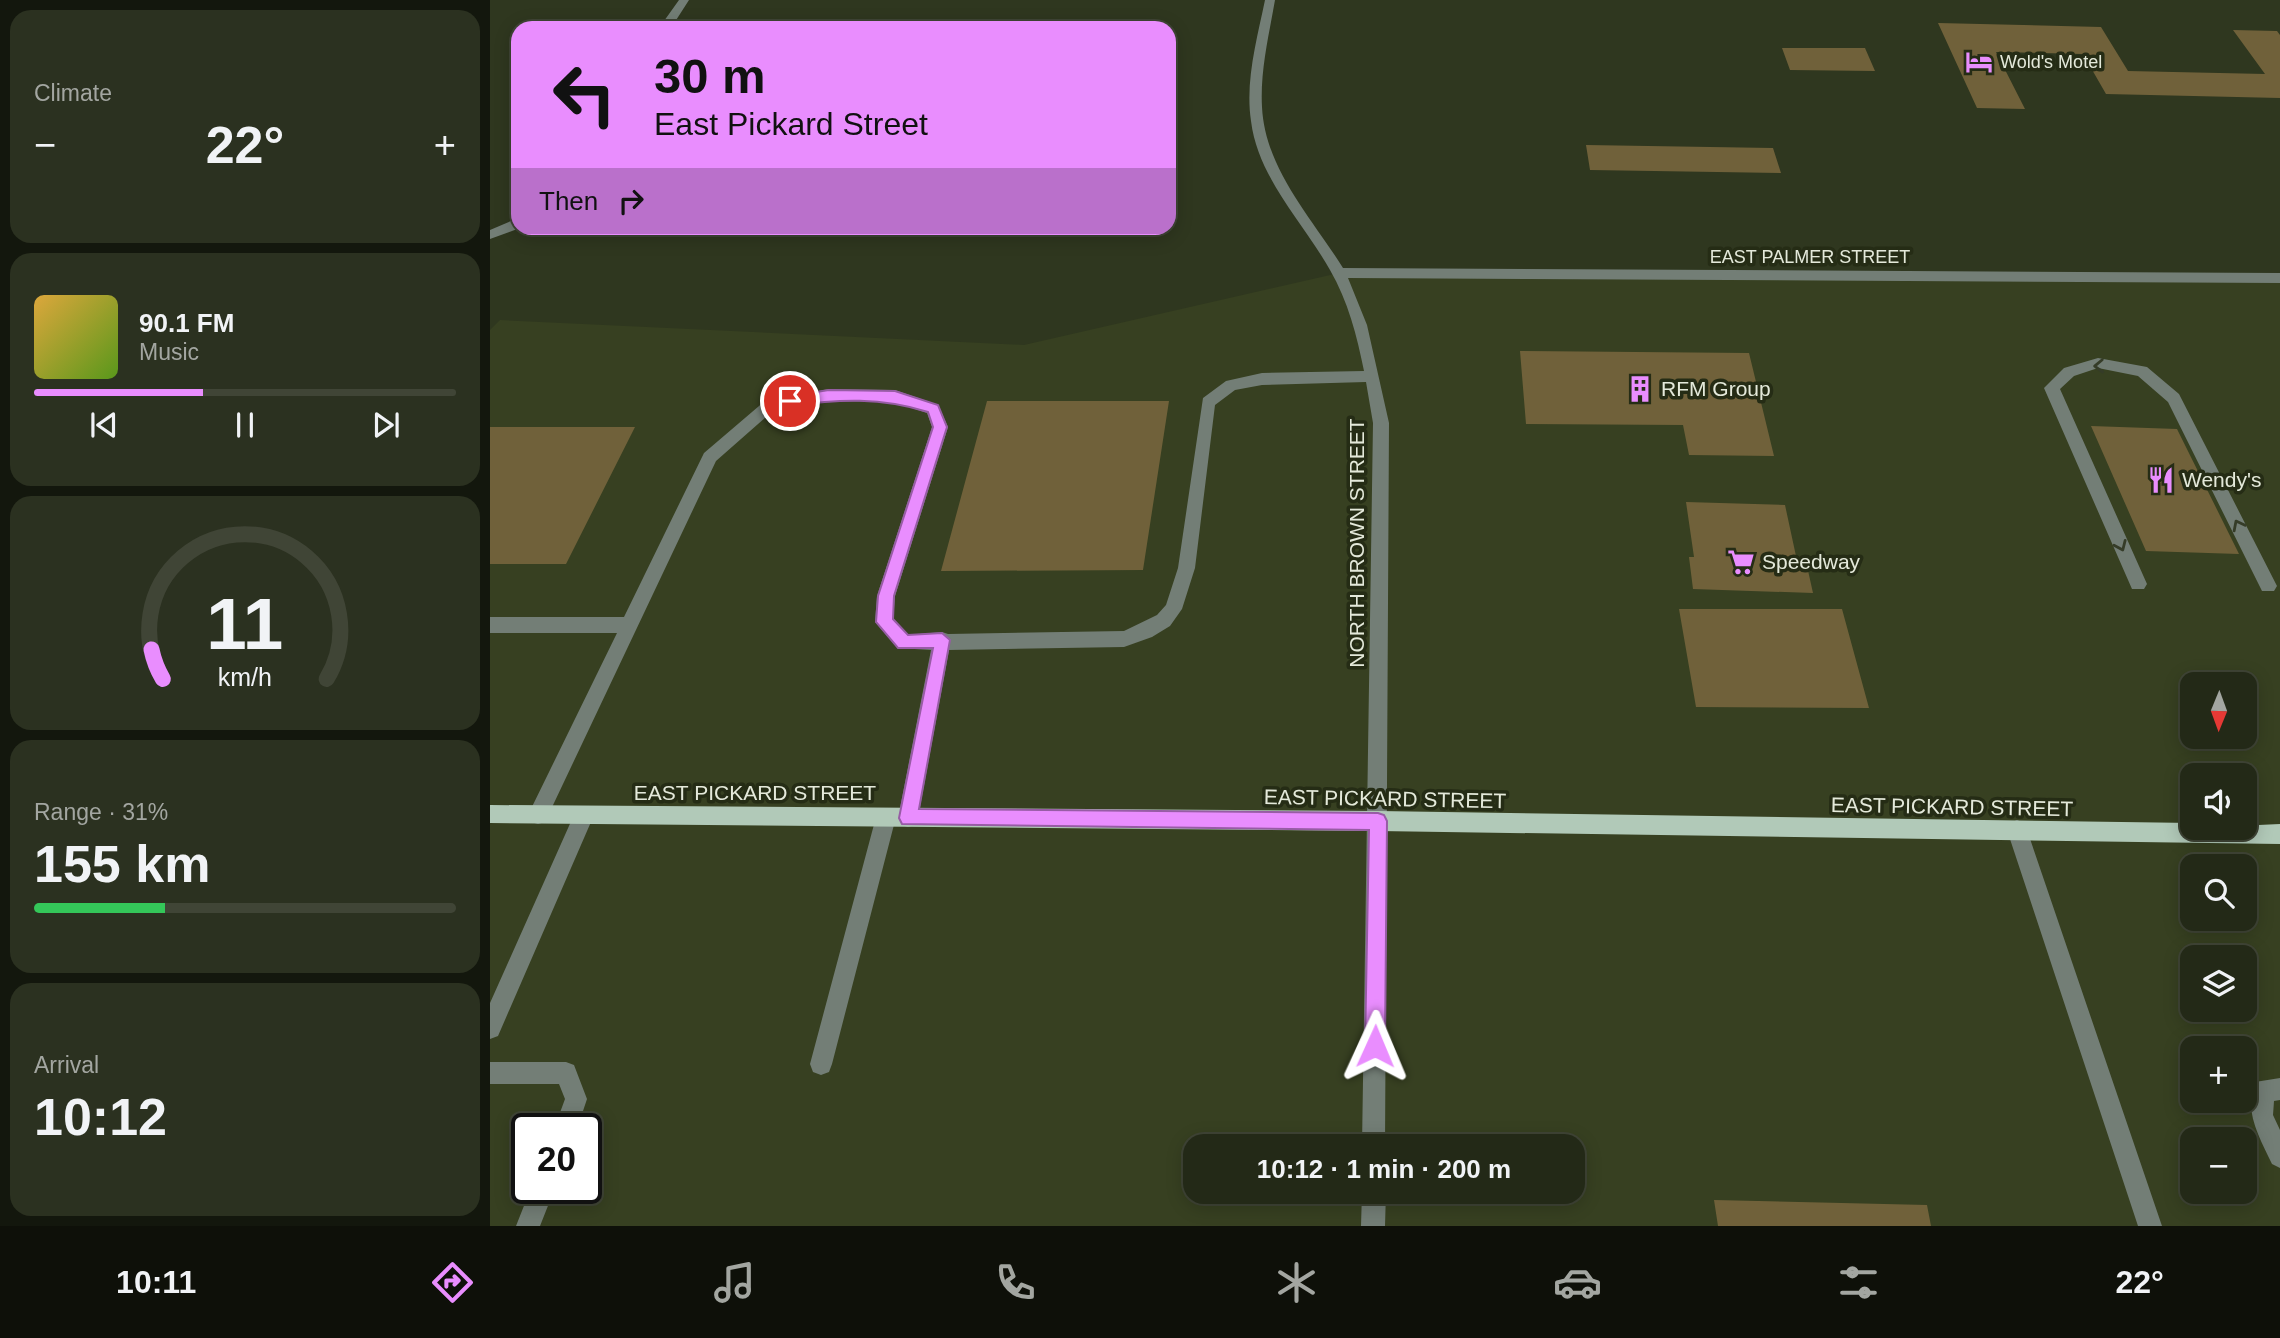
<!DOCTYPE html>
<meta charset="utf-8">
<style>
:root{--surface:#232917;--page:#2b3120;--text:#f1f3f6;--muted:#a3a6a1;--line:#404536;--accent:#e98dfe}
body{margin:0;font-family:Arial,sans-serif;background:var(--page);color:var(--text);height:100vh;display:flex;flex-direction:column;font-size:26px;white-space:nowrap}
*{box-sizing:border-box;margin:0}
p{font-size:23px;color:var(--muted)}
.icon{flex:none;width:38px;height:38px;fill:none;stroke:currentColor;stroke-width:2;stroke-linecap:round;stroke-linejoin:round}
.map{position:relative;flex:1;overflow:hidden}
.sheet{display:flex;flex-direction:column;gap:10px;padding:10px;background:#13170d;width:490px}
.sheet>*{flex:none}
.top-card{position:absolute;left:21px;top:21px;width:665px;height:214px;border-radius:21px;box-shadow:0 4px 18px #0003,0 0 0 2px var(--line);background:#e98dfe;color:#111;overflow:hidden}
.needle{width:46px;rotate:181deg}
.fabs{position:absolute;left:1690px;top:672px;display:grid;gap:14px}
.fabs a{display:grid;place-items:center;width:77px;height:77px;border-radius:14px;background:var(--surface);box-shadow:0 4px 18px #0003,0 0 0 2px var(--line);font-size:35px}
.speed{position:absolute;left:21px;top:1113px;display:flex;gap:14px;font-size:35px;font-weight:700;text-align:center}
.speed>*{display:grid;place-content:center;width:91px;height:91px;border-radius:50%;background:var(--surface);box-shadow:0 4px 18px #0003,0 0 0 2px var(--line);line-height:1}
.speed .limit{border:4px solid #111;border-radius:10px;background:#fff;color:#111}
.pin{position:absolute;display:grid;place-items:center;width:60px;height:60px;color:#fff;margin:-30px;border:4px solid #fff;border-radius:50%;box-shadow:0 2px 7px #0007}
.me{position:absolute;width:77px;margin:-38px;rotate:1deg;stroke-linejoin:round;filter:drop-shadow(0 0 5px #0008)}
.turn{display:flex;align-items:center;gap:24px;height:147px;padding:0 28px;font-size:32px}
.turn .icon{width:91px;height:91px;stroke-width:2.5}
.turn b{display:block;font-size:49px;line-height:60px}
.then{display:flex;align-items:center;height:66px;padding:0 28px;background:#0003;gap:14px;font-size:26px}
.big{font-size:52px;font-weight:700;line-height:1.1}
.sheet .tile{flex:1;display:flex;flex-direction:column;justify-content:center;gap:10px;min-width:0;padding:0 24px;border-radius:21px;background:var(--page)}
.sheet .dial{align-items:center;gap:0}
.dial svg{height:182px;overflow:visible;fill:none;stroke:var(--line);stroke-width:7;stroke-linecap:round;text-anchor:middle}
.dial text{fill:var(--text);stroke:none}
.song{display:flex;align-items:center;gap:21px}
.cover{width:84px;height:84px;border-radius:10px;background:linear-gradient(135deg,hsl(40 70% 55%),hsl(90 70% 35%))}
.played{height:7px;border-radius:4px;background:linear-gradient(90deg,var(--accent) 40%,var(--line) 40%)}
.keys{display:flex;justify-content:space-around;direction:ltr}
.heat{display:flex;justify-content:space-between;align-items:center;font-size:38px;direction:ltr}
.charge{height:10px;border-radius:5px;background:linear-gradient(90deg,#34c759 31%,var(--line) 0)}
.trip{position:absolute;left:693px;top:1134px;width:402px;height:70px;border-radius:21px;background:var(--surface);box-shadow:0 4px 18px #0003,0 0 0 2px var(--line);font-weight:700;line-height:70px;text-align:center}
.tab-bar{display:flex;height:112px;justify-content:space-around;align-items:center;background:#0e1009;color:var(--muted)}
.tab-bar .icon{width:49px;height:49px}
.tab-bar .current{color:var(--accent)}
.tab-bar b{font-size:32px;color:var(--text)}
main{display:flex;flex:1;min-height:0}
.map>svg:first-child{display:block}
.built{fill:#374021;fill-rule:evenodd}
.building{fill:#70613a}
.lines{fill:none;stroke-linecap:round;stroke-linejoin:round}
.minor{fill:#737e76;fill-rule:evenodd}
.major{fill:#b1c9b8;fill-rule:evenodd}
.oneway{stroke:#353c28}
.route{fill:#e98dfe;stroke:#975ca5;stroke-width:2}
.labels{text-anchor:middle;stroke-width:7;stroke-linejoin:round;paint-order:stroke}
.far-poi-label{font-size:18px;fill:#e4e9da;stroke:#252c15;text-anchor:start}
.far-street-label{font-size:18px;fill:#e4e9da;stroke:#252c15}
.poi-label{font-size:21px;fill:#e4e9da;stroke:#252c15;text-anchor:start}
.street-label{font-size:21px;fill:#e4e9da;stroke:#252c15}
</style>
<main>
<section class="sheet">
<div class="tile"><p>Climate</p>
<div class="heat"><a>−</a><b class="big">22°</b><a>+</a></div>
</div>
<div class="tile">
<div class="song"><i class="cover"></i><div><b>90.1 FM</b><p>Music</p></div></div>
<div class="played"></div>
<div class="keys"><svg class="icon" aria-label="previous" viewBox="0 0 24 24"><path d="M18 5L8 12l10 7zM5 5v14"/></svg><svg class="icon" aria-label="pause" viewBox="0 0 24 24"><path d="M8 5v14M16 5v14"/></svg><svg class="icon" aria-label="next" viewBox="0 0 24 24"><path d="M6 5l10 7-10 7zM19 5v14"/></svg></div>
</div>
<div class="tile dial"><svg viewBox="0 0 100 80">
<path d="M14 69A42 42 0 1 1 86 69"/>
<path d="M14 69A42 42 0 0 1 9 56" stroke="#e98dfe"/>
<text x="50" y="56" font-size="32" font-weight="700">11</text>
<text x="50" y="72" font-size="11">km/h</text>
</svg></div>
<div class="tile"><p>Range · 31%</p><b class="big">155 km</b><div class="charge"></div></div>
<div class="tile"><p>Arrival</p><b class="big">10:12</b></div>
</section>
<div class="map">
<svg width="1790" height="1226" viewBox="0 0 1790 1226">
<rect width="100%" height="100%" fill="#2f371f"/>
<path class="built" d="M 849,273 L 1790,278 L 1790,1226 L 0,1226 L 0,330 L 10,320 L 534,345 ZM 1703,684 L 1755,684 L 1755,737 L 1703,737 ZM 1703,775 L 1755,775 L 1755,828 L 1703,828 ZM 1703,866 L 1755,866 L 1755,919 L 1703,919 ZM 1703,957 L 1755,957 L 1755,1010 L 1703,1010 ZM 1703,1048 L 1755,1048 L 1755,1101 L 1703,1101 ZM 37,1129 L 96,1129 L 96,1188 L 37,1188 ZM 1703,1139 L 1755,1139 L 1755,1192 L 1703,1192 ZM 705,1146 L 1083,1146 L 1083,1192 L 705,1192 Z"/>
<path class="building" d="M 1448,23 L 1611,27 L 1638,71 L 1775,74 L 1743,30 L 1787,31 L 1790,35 L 1790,98 L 1616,94 L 1593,54 L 1506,52 L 1535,109 L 1487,108 Z
M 1292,48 L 1375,48 L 1385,71 L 1300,70 Z
M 1096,145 L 1283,148 L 1291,173 L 1100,170 Z
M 1030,351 L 1259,353 L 1284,456 L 1199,455 L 1193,425 L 1036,424 Z
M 497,401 L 679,401 L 653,570 L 451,571 Z
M 1601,426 L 1687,429 L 1749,554 L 1656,551 Z
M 0,427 L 145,427 L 76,564 L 0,564 Z
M 1196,502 L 1295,505 L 1306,556 L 1315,557 L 1323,593 L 1203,589 L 1199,557 L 1204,557 Z
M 1189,609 L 1352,609 L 1379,708 L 1206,707 Z
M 1224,1200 L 1437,1205 L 1441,1226 L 1228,1226 Z"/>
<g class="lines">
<path class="minor" d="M 189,0 L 199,0 L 181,28 L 169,28 Z
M 775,0 L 785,0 C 779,35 770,71 772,107 C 775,169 822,218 853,268 L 1790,273 L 1790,283 L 858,278 L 877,325 L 899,423 L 895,1146 L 872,1146 L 883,423 L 876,382 L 772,385 L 745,390 L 725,405 L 705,568 L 692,609 L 680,626 L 662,637 L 634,647 L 459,650 L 428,818 L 425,825 L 418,827 L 411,825 L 408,818 L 441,650 L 408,648 L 385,622 L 387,596 L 442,427 L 437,413 L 404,402 L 339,401 L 285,409 L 226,461 L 55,822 L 48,824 L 41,822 L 38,815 L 127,633 L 0,633 L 0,617 L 134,617 L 214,453 L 276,400 L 339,389 L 405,390 L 448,405 L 458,427 L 405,596 L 403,620 L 418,635 L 452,632 L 458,634 L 634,631 L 667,615 L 676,605 L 688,568 L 713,398 L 736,381 L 772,373 L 874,371 C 867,336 858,301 840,270 C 813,222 768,178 761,121 C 755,81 767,39 775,0 Z
M 28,218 L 28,228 L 30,228 L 0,239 L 0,230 Z
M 1608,358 L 1657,367 L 1689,394 L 1787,586 L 1784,591 L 1772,591 L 1678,402 L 1648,376 L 1608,368 L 1584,376 L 1570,389 L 1657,584 L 1654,589 L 1642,589 L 1554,388 L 1574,368 Z
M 94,806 L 101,808 L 104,815 L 8,1036 L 0,1039 L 0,1003 L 87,808 Z
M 396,808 L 403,810 L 406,817 L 342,1064 L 339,1072 L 331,1075 L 323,1072 L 320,1064 L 386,817 L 389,810 Z
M 1527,820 L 1534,823 L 1537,830 L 1672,1226 L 1648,1226 L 1517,830 L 1520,823 Z
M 0,1062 L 76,1062 L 84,1065 L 97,1099 L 87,1129 L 64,1129 L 75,1099 L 69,1084 L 0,1084 Z
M 1790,1078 L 1790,1100 L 1784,1101 L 1783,1115 L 1790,1130 L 1790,1168 L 1782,1164 C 1770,1138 1753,1111 1765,1082 Z
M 41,1188 L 65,1188 L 50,1226 L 26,1226 Z
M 872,1192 L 896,1192 L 895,1226 L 871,1226 Z"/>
<path class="major" d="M 0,805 L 888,811 L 1703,823 L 1703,828 L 1790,824 L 1790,844 L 888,831 L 0,823 Z"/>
</g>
<defs><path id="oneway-chevron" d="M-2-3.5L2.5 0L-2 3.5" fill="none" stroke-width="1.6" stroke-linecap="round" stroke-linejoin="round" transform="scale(1.75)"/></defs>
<g class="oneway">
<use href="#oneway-chevron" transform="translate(1609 366) rotate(178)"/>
<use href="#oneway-chevron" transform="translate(1748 525) rotate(-117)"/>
<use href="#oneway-chevron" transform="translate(1631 546) rotate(66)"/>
</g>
<path class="route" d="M 339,390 L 405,391 L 448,405 L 457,427 L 404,596 L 403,619 L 418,635 L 452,633 L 460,640 L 429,809 L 888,813 L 894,815 L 897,821 L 895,1046 L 892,1053 L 885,1056 L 878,1053 L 875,1046 L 879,830 L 412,824 L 409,818 L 443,648 L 408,648 L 386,622 L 388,596 L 443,427 L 438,412 C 391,397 349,399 300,406 L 293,401 L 300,396 Z"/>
<defs>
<symbol id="hotel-bare" viewBox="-9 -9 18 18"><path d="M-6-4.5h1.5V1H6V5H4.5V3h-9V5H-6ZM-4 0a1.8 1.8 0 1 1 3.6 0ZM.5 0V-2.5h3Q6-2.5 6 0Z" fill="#e98dfe" stroke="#252c15" stroke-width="2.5" paint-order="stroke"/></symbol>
<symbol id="building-bare" viewBox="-9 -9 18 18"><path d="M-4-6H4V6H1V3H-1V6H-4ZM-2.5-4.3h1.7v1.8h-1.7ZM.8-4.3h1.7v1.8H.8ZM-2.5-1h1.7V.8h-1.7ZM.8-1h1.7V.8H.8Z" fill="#e98dfe" stroke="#252c15" stroke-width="2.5" paint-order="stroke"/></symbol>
<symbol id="restaurant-bare" viewBox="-9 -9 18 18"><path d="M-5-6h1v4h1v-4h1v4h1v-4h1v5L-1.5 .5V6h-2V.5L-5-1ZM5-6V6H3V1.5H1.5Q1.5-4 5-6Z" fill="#e98dfe" stroke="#252c15" stroke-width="2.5" paint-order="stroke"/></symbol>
<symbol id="supermarket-bare" viewBox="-9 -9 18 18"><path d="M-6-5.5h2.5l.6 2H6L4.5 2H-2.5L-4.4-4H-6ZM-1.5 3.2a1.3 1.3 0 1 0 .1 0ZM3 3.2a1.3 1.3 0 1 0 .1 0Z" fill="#e98dfe" stroke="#252c15" stroke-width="2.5" paint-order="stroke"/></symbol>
</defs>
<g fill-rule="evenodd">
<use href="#hotel-bare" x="1470" y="43" width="38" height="38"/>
<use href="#building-bare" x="1131" y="370" width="38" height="38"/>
<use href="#restaurant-bare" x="1652" y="461" width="38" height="38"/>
<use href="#supermarket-bare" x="1232" y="543" width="38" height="38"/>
</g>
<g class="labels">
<g class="far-poi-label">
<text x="1510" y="68">Wold's Motel</text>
</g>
<g class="far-street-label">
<text x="1320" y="263">EAST PALMER STREET</text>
</g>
<g class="poi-label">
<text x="1171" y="396">RFM Group</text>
<text x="1692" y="487">Wendy's</text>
<text x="1272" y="569">Speedway</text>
</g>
<g class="street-label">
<text transform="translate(867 543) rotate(-90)" y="7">NORTH BROWN STREET</text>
<text x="265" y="800">EAST PICKARD STREET</text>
<text transform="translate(895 799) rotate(1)" y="7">EAST PICKARD STREET</text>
<text transform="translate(1462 807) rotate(1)" y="7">EAST PICKARD STREET</text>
</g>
</g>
</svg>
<div class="fabs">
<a><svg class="needle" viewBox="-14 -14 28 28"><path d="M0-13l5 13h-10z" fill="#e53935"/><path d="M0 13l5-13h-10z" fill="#a3a6a1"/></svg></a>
<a><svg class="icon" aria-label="sound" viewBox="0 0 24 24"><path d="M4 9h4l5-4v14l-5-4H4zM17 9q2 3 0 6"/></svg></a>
<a><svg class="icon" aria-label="search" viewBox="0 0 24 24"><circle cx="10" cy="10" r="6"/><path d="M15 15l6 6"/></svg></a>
<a><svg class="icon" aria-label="layers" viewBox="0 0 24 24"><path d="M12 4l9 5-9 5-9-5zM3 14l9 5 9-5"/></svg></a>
<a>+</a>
<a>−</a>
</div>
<div class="speed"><div class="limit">20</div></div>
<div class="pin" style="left:300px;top:401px;background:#d93025"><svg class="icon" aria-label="arrive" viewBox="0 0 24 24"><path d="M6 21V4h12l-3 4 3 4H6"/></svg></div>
<svg class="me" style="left:885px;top:1046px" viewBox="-20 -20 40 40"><path d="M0-17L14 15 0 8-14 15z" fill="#e98dfe" stroke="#fff" stroke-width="4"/></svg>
<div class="trip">10:12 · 1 min · 200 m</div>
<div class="top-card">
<div class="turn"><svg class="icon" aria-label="left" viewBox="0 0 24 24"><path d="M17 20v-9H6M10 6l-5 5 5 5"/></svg><div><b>30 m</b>East Pickard Street</div></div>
<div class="then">Then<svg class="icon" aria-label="right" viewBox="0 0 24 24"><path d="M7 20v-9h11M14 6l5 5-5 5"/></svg></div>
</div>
</div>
</main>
<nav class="tab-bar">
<b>10:11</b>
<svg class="icon current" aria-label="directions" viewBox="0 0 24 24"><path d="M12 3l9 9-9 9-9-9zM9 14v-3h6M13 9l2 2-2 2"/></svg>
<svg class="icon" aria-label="music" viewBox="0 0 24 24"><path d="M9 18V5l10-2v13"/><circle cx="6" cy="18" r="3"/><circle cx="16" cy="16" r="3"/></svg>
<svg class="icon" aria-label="phone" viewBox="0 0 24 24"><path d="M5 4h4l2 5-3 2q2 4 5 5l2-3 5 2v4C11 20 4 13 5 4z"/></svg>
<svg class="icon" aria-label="climate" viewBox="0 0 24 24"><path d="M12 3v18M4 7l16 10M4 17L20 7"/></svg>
<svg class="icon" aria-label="car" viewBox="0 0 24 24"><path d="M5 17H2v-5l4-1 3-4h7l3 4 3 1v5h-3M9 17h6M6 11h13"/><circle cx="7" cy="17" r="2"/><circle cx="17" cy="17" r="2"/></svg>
<svg class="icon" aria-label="filters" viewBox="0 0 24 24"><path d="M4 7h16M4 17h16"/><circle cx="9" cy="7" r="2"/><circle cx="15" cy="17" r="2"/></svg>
<b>22°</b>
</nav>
